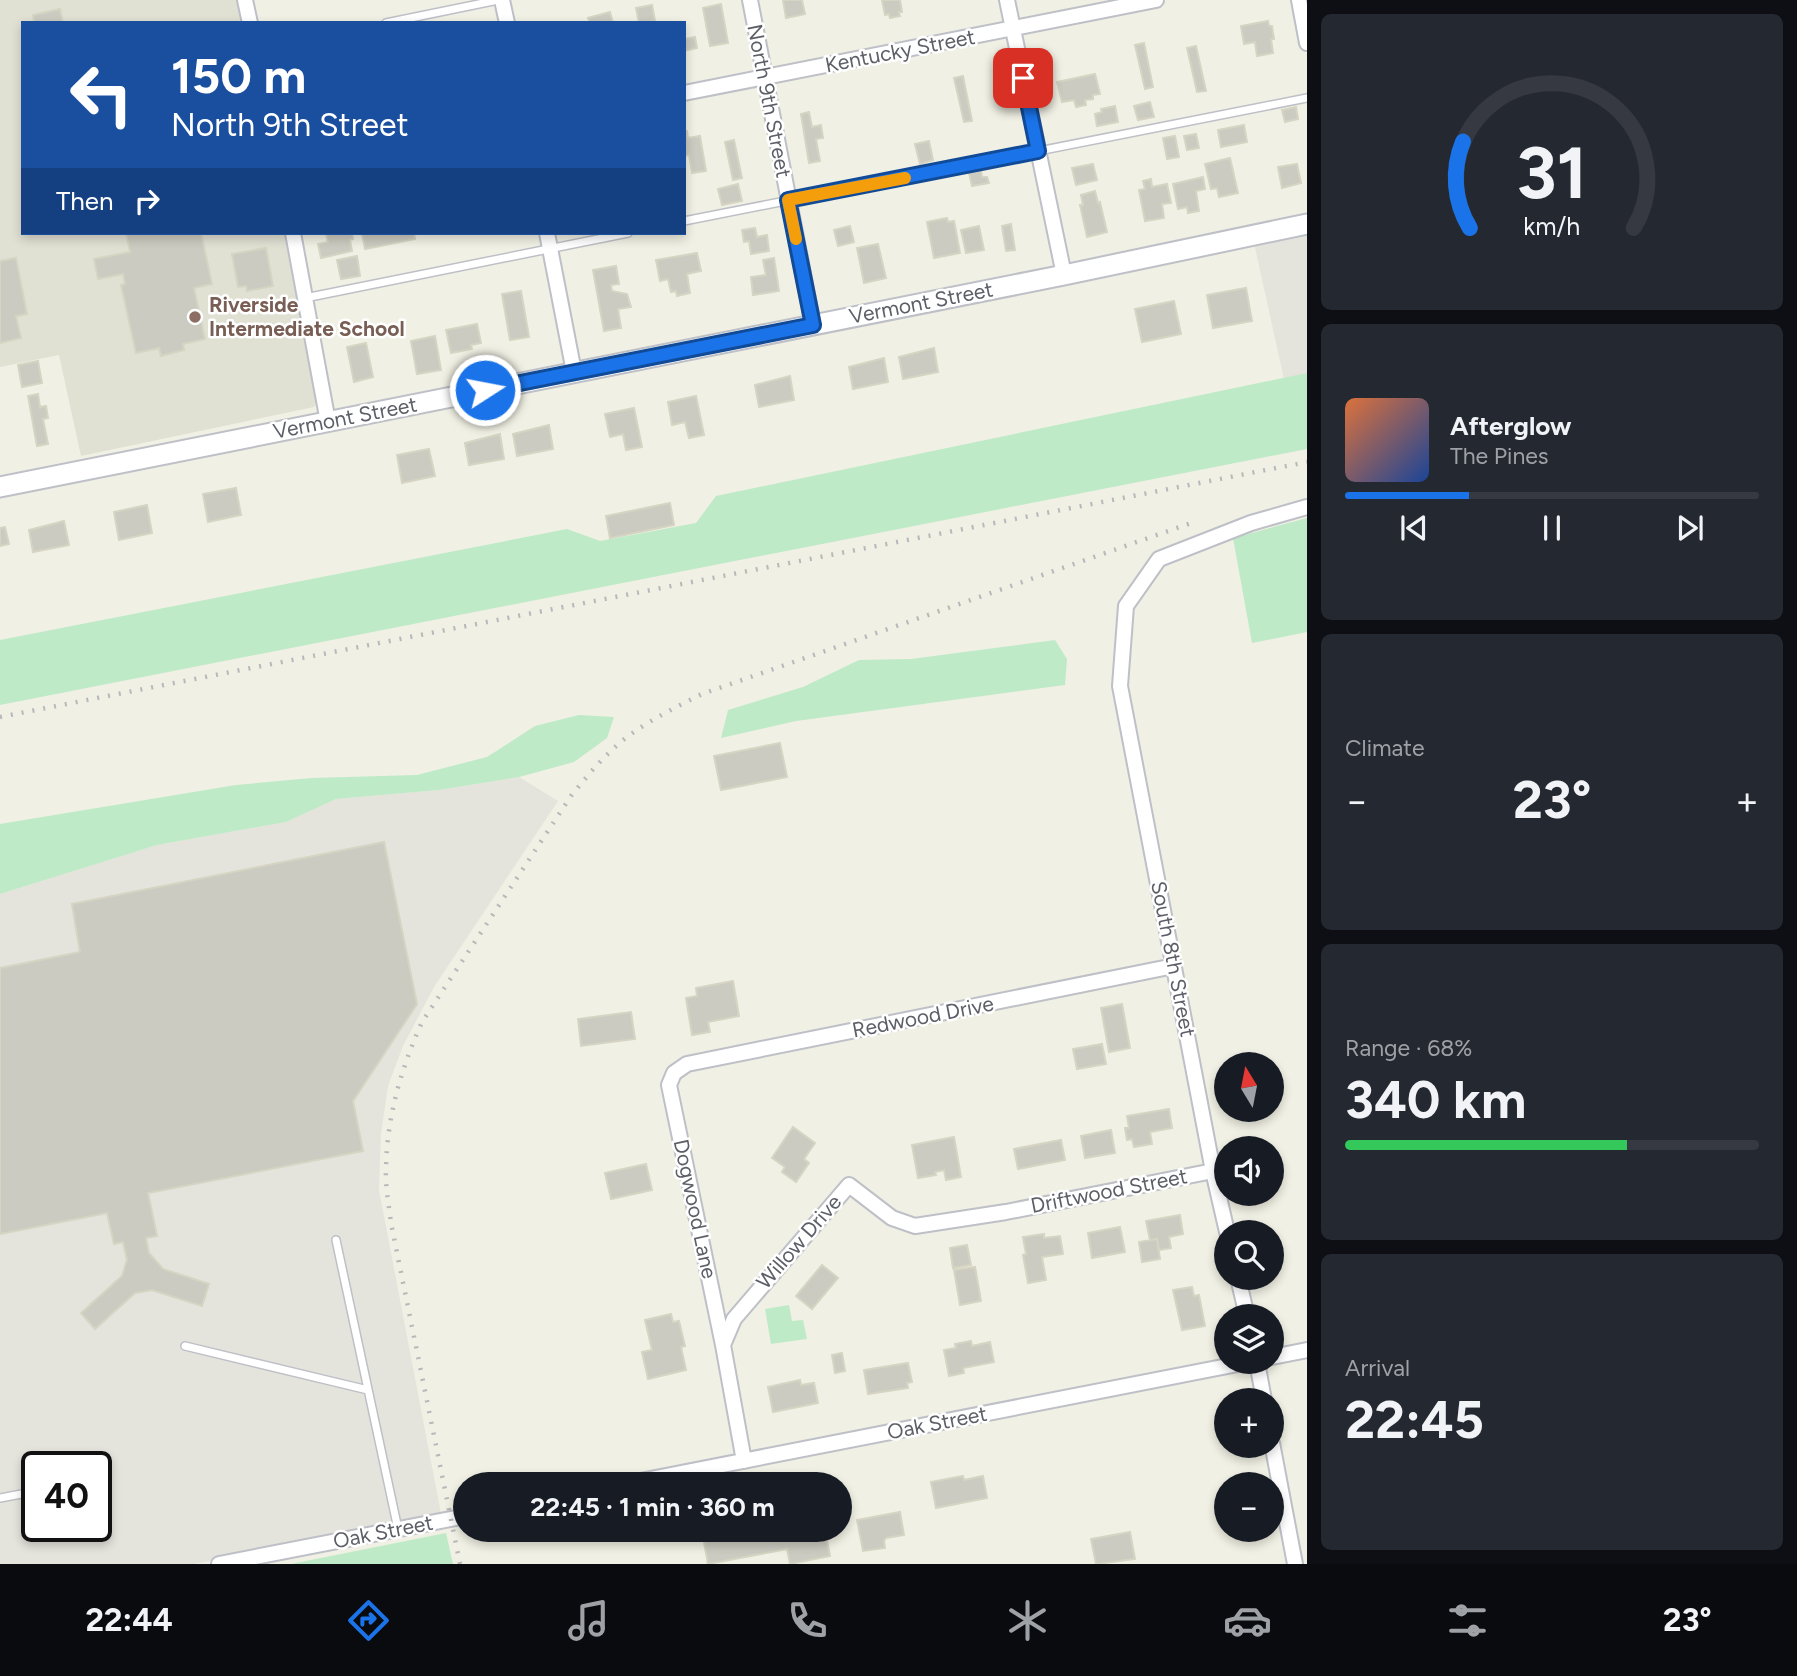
<!DOCTYPE html>
<meta charset="utf-8">
<style>
:root{--surface:#171b24;--page:#242831;--text:#f1f3f6;--muted:#9ea1a6;--line:#363941;--accent:#1a73e8}
body{margin:0;font-family:Figtree,sans-serif;background:var(--page);color:var(--text);height:100vh;display:flex;flex-direction:column;font-size:26px;white-space:nowrap}
*{box-sizing:border-box;margin:0}
p{font-size:23px;color:var(--muted)}
.icon{flex:none;width:38px;height:38px;fill:none;stroke:currentColor;stroke-width:2;stroke-linecap:round;stroke-linejoin:round}
.map{position:relative;flex:1;overflow:hidden}
.sheet{display:flex;flex-direction:column;gap:14px;padding:14px;background:#0d0f14;width:490px}
.sheet>*{flex:none}
.hud{position:absolute;left:21px;top:21px;width:665px;height:214px;border-radius:0px;box-shadow:0 4px 10px #0003;background:#1a4fa0;color:#fff;overflow:hidden}
.needle{width:46px;rotate:350deg}
.fabs{position:absolute;left:1214px;top:1052px;display:grid;gap:14px}
.fabs a{display:grid;place-items:center;width:70px;height:70px;border-radius:50%;background:var(--surface);box-shadow:0 4px 10px #0003;font-size:35px}
.speed{position:absolute;left:21px;top:1451px;display:flex;gap:14px;font-size:35px;font-weight:700;text-align:center}
.speed>*{display:grid;place-content:center;width:91px;height:91px;border-radius:50%;background:var(--surface);box-shadow:0 4px 10px #0003;line-height:1}
.speed .limit{border:4px solid #111;border-radius:10px;background:#fff;color:#111}
.pin{position:absolute;display:grid;place-items:center;width:60px;height:60px;color:#fff;margin:-30px;border-radius:14px;box-shadow:0 4px 10px #0006}
.me{position:absolute;width:77px;margin:-38px;rotate:79deg;stroke-linejoin:round;filter:drop-shadow(0 0 5px #0008)}
.turn{display:flex;align-items:center;gap:24px;height:147px;padding:0 35px;font-size:32px}
.turn .icon{width:91px;height:91px;stroke-width:2.5}
.turn b{display:block;font-size:49px;line-height:60px}
.then{display:flex;align-items:center;height:66px;padding:0 35px;background:#0003;gap:14px;font-size:26px}
.big{font-size:52px;font-weight:700;line-height:1.1}
.sheet .tile{flex:1;display:flex;flex-direction:column;justify-content:center;gap:10px;min-width:0;padding:0 24px;border-radius:10px;background:var(--page)}
.sheet .dial{align-items:center;gap:0}
.dial svg{height:182px;overflow:visible;fill:none;stroke:var(--line);stroke-width:7;stroke-linecap:round;text-anchor:middle}
.dial text{fill:var(--text);stroke:none}
.song{display:flex;align-items:center;gap:21px}
.cover{width:84px;height:84px;border-radius:10px;background:linear-gradient(135deg,hsl(20 70% 55%),hsl(220 70% 35%))}
.played{height:7px;border-radius:4px;background:linear-gradient(90deg,var(--accent) 30%,var(--line) 30%)}
.keys{display:flex;justify-content:space-around;direction:ltr}
.heat{display:flex;justify-content:space-between;align-items:center;font-size:38px;direction:ltr}
.charge{height:10px;border-radius:5px;background:linear-gradient(90deg,#34c759 68%,var(--line) 0)}
.trip{position:absolute;left:453px;top:1472px;width:399px;height:70px;border-radius:35px;background:var(--surface);box-shadow:0 4px 10px #0003;font-weight:700;line-height:70px;text-align:center}
.dock{display:flex;height:112px;justify-content:space-around;align-items:center;background:#090b0e;color:var(--muted)}
.dock .icon{width:49px;height:49px}
.dock .current{color:var(--accent)}
.dock b{font-size:32px;color:var(--text)}
main{display:flex;flex:1;min-height:0}
.map>svg:first-child{display:block}
.industrial{fill:#e4e3dc;fill-rule:evenodd}
.education{fill:#e0e0d3}
.green{fill:#beeac7}
.building{fill:#cbcbc1;stroke:#d6d4c2;stroke-width:2}
.lines{fill:none;stroke-linecap:round;stroke-linejoin:round}
.service-casing{stroke:#bec0c7;stroke-width:10}
.minor-casing{stroke:#bec0c7;stroke-width:18}
.tertiary-casing{stroke:#bec0c7;stroke-width:23}
.service{stroke:#fff;stroke-width:7}
.minor{stroke:#fff;stroke-width:14}
.tertiary{stroke:#fff;stroke-width:19}
.rail{stroke:#b8b8ba;stroke-width:4.5;stroke-dasharray:2 9;stroke-linecap:butt}
.route-casing{stroke:#114b97;stroke-width:18}
.route{stroke:#1a73e8;stroke-width:12}
.slow{stroke:#f59e0b;stroke-width:12}
.education-dot{fill:#8d6e63;stroke:#fff;stroke-width:2.5}
.labels{text-anchor:middle;stroke-width:5;stroke-linejoin:round;paint-order:stroke}
.street-label{font-size:21px;fill:#5c5f67;stroke:#fff}
.education-label{font-size:21px;font-weight:bold;fill:#785e54;stroke:#fff;text-anchor:start}
</style>
<main>
<div class="map">
<svg width="1307" height="1564" viewBox="0 0 1307 1564">
<rect width="100%" height="100%" fill="#f0f0e4"/>
<path class="industrial" d="M 1307,233 L 1307,373 L 1284,379 L 1254,243 Z
M 519,777 L 558,801 L 434,987 L 403,1046 L 388,1086 L 381,1133 L 379,1190 L 441,1514 L 194,1564 L 0,1564 L 0,894 L 157,845 L 286,822 L 336,799 L 439,790 ZM 37,1466 L 96,1466 L 96,1526 L 37,1526 Z"/>
<path class="education" d="M 0,0 L 239,0 L 243,23 L 23,23 L 23,233 L 284,233 L 316,402 L 314,407 L 81,456 L 59,355 L 0,367 Z"/>
<path class="green" d="M 1307,373 L 1307,449 L 0,705 L 0,640 L 567,529 L 600,541 L 696,523 L 716,496 Z
M 1307,518 L 1307,632 L 1252,643 L 1233,538 Z
M 1055,640 L 1067,659 L 1065,685 L 796,721 L 721,738 L 728,710 L 803,687 L 859,660 L 911,659 Z
M 579,715 L 614,717 L 607,738 L 574,762 L 519,777 L 439,790 L 336,799 L 286,822 L 157,845 L 0,894 L 0,824 L 236,785 L 312,778 L 417,775 L 487,757 L 535,726 Z
M 789,1305 L 792,1321 L 803,1320 L 807,1339 L 771,1344 L 765,1309 Z
M 446,1533 L 453,1564 L 291,1564 Z"/>
<path class="building" d="M 783,0 L 802,0 L 805,14 L 786,18 Z
M 882,0 L 900,0 L 902,12 L 899,12 L 900,16 L 890,18 L 889,14 L 885,15 Z
M 721,4 L 728,43 L 710,46 L 703,8 Z
M 652,5 L 655,21 L 639,23 L 636,8 Z
M 60,9 L 63,23 L 34,23 L 33,15 Z
M 610,12 L 613,23 L 590,23 L 588,18 Z
M 1268,21 L 1269,26 L 1272,26 L 1274,39 L 1271,39 L 1273,53 L 1257,56 L 1255,42 L 1244,44 L 1241,26 Z
M 695,37 L 697,48 L 684,51 L 684,39 Z
M 1144,43 L 1153,87 L 1145,89 L 1135,45 Z
M 1196,46 L 1206,91 L 1197,92 L 1187,48 Z
M 1095,74 L 1100,94 L 1093,95 L 1093,99 L 1085,100 L 1086,105 L 1076,107 L 1074,100 L 1062,102 L 1057,82 Z
M 963,76 L 972,121 L 964,122 L 954,78 Z
M 1150,102 L 1154,117 L 1138,120 L 1134,106 Z
M 1115,106 L 1118,122 L 1097,126 L 1095,114 L 1102,112 L 1101,109 Z
M 1296,107 L 1298,119 L 1285,122 L 1282,110 Z
M 809,112 L 812,127 L 821,125 L 823,138 L 816,139 L 820,161 L 809,163 L 801,114 Z
M 1244,125 L 1247,142 L 1221,147 L 1218,130 Z
M 684,131 L 687,131 L 688,138 L 700,136 L 706,171 L 692,173 L 689,155 L 684,156 Z
M 1196,134 L 1199,148 L 1187,150 L 1184,136 Z
M 1175,136 L 1179,157 L 1167,159 L 1163,138 Z
M 734,140 L 742,178 L 733,180 L 725,142 Z
M 929,141 L 933,160 L 920,164 L 915,144 Z
M 1230,158 L 1238,193 L 1219,197 L 1217,188 L 1211,189 L 1205,164 Z
M 1093,164 L 1097,180 L 1076,185 L 1072,168 Z
M 1297,164 L 1301,183 L 1282,188 L 1278,167 Z
M 981,171 L 982,177 L 987,177 L 989,183 L 972,186 L 969,173 Z
M 1203,177 L 1205,189 L 1196,191 L 1199,211 L 1188,213 L 1187,207 L 1178,209 L 1173,184 Z
M 1151,179 L 1152,187 L 1167,184 L 1171,203 L 1162,204 L 1164,218 L 1145,221 L 1139,190 L 1145,189 L 1143,181 Z
M 738,184 L 742,201 L 722,205 L 718,189 Z
M 1095,191 L 1098,203 L 1100,202 L 1107,232 L 1087,237 L 1080,205 L 1083,205 L 1081,195 Z
M 947,218 L 948,222 L 954,221 L 960,253 L 934,258 L 927,222 Z
M 1011,224 L 1015,250 L 1006,251 L 1002,226 Z
M 850,226 L 854,242 L 838,246 L 834,230 Z
M 979,226 L 984,250 L 966,253 L 961,230 Z
M 755,228 L 757,237 L 767,235 L 769,251 L 751,254 L 749,241 L 744,242 L 742,230 Z
M 126,233 L 201,233 L 212,284 L 194,288 L 205,339 L 183,344 L 184,350 L 161,356 L 159,348 L 136,353 L 121,285 L 125,284 L 123,274 L 98,279 L 94,259 L 130,252 Z
M 326,233 L 352,233 L 353,239 L 350,240 L 352,251 L 321,258 L 318,244 L 328,242 Z
M 362,233 L 414,233 L 415,239 L 365,249 Z
M 878,244 L 886,278 L 864,283 L 857,248 Z
M 266,248 L 273,286 L 247,291 L 246,286 L 238,287 L 232,254 Z
M 697,253 L 701,271 L 687,274 L 690,293 L 677,296 L 676,291 L 671,292 L 668,279 L 660,281 L 656,260 Z
M 357,256 L 360,276 L 341,279 L 337,260 Z
M 16,258 L 27,314 L 16,316 L 21,338 L 0,343 L 0,261 Z
M 774,258 L 779,291 L 753,295 L 751,277 L 766,275 L 763,260 Z
M 616,266 L 619,284 L 611,285 L 612,291 L 627,294 L 631,307 L 618,309 L 621,328 L 604,331 L 593,270 Z
M 1246,288 L 1252,321 L 1213,328 L 1207,295 Z
M 521,291 L 529,337 L 510,340 L 502,294 Z
M 1174,301 L 1181,334 L 1142,342 L 1135,309 Z
M 477,324 L 481,343 L 471,345 L 472,349 L 451,353 L 446,330 Z
M 435,336 L 441,370 L 417,374 L 411,341 Z
M 366,343 L 373,377 L 354,382 L 347,347 Z
M 934,348 L 938,372 L 903,379 L 899,357 Z
M 884,358 L 888,382 L 853,389 L 849,367 Z
M 38,361 L 42,383 L 22,387 L 18,365 Z
M 790,376 L 794,400 L 759,407 L 755,385 Z
M 38,394 L 40,407 L 46,406 L 48,418 L 43,419 L 48,444 L 37,446 L 28,396 Z
M 696,396 L 704,435 L 689,438 L 685,422 L 672,425 L 668,402 Z
M 634,408 L 642,447 L 626,450 L 623,434 L 610,437 L 605,414 Z
M 549,425 L 553,449 L 517,456 L 513,434 Z
M 500,434 L 504,459 L 469,465 L 465,443 Z
M 429,449 L 435,476 L 402,483 L 397,455 Z
M 236,488 L 241,515 L 208,522 L 203,494 Z
M 670,503 L 674,525 L 610,538 L 606,516 Z
M 147,505 L 152,533 L 119,540 L 114,512 Z
M 64,521 L 69,545 L 33,552 L 29,530 Z
M 5,527 L 9,544 L 0,546 L 0,528 Z
M 780,743 L 787,777 L 721,790 L 714,756 Z
M 384,842 L 417,1004 L 353,1101 L 363,1151 L 148,1193 L 157,1236 L 146,1238 L 149,1253 L 163,1269 L 209,1284 L 202,1306 L 152,1290 L 135,1293 L 95,1329 L 81,1313 L 122,1276 L 127,1260 L 123,1242 L 114,1244 L 107,1213 L 0,1234 L 0,968 L 80,952 L 72,904 Z
M 733,981 L 739,1016 L 708,1022 L 710,1032 L 692,1035 L 686,998 L 697,996 L 696,988 Z
M 1122,1004 L 1130,1048 L 1109,1052 L 1101,1008 Z
M 631,1012 L 635,1039 L 581,1046 L 578,1019 Z
M 1102,1044 L 1106,1064 L 1077,1069 L 1073,1049 Z
M 1169,1109 L 1172,1128 L 1150,1132 L 1152,1144 L 1134,1147 L 1132,1139 L 1127,1140 L 1125,1128 L 1129,1128 L 1127,1116 Z
M 793,1127 L 815,1143 L 804,1159 L 809,1163 L 796,1182 L 782,1172 L 785,1167 L 772,1158 Z
M 1111,1130 L 1115,1153 L 1085,1158 L 1081,1136 Z
M 954,1137 L 961,1177 L 946,1180 L 944,1170 L 935,1172 L 936,1175 L 918,1178 L 912,1145 Z
M 1061,1140 L 1065,1160 L 1018,1169 L 1014,1149 Z
M 646,1164 L 652,1190 L 611,1199 L 605,1173 Z
M 1180,1215 L 1183,1234 L 1169,1237 L 1171,1248 L 1159,1250 L 1157,1239 L 1150,1240 L 1146,1221 Z
M 1120,1227 L 1125,1252 L 1092,1258 L 1088,1233 Z
M 1044,1234 L 1044,1238 L 1060,1236 L 1063,1254 L 1042,1257 L 1046,1280 L 1028,1283 L 1023,1255 L 1026,1254 L 1023,1237 Z
M 1157,1239 L 1160,1259 L 1142,1262 L 1139,1242 Z
M 967,1245 L 971,1265 L 953,1268 L 950,1248 Z
M 822,1265 L 838,1278 L 812,1309 L 796,1296 Z
M 975,1267 L 981,1301 L 960,1305 L 954,1270 Z
M 1192,1287 L 1194,1296 L 1199,1295 L 1205,1326 L 1182,1330 L 1173,1290 Z
M 671,1314 L 673,1322 L 679,1321 L 685,1346 L 681,1347 L 686,1370 L 648,1379 L 642,1352 L 652,1350 L 645,1320 Z
M 971,1341 L 972,1346 L 990,1342 L 994,1362 L 963,1368 L 964,1373 L 949,1376 L 944,1350 L 956,1348 L 955,1344 Z
M 842,1353 L 845,1371 L 835,1373 L 832,1355 Z
M 908,1363 L 912,1382 L 907,1383 L 908,1388 L 868,1394 L 864,1370 Z
M 800,1380 L 801,1385 L 814,1383 L 818,1403 L 773,1412 L 768,1387 Z
M 963,1476 L 964,1480 L 983,1476 L 987,1498 L 936,1508 L 931,1482 Z
M 900,1512 L 904,1535 L 886,1538 L 884,1541 L 885,1548 L 863,1551 L 857,1520 Z
M 741,1530 L 825,1530 L 830,1556 L 790,1564 L 787,1549 L 708,1564 L 703,1537 Z
M 1130,1532 L 1135,1559 L 1096,1564 L 1091,1539 Z"/>
<g class="lines">
<defs>
<path id="service" d="M 386,23 L 498,0
M 684,221 L 1307,98
M 305,298 L 628,233
M 336,1240 L 398,1529
M 185,1346 L 368,1390
M 0,1498 L 37,1491"/>
<path id="minor" d="M 245,0 L 250,23
M 502,0 L 507,23
M 750,0 L 813,325
M 1007,0 L 1064,275
M 1299,0 L 1307,43
M 684,93 L 1156,0
M 293,233 L 328,422
M 547,233 L 574,372
M 1227,1232 L 1213,1171 L 1120,686 L 1126,606 L 1159,559 L 1251,523 L 1307,507
M 1238,1278 L 1247,1316
M 723,1345 L 669,1085 L 674,1073 L 687,1064 L 1174,966
M 1272,1357 L 1307,1350
M 1257,1362 L 1264,1400
M 1272,1443 L 1295,1564
M 744,1461 L 723,1345 L 734,1319 L 849,1185 L 892,1218 L 915,1226 L 1006,1212 L 1213,1171
M 625,1484 L 1248,1362
M 219,1564 L 466,1516"/>
<path id="tertiary" d="M 0,487 L 1064,275 L 1307,224"/>
</defs>
<use href="#service" class="service-casing"/>
<use href="#minor" class="minor-casing"/>
<use href="#tertiary" class="tertiary-casing"/>
<use href="#service" class="service"/>
<use href="#minor" class="minor"/>
<use href="#tertiary" class="tertiary"/>
<path class="rail" d="M 0,717 L 1307,462
M 460,1564 L 391,1223 C 389,1205 385,1187 386,1169 C 387,1116 401,1069 422,1022 L 571,796 C 588,775 605,754 627,737 C 650,720 676,707 702,694 L 1194,522"/>
</g>
<g class="lines">
<defs>
<path id="route" d="M 485,390 L 813,325 L 788,200 L 1038,151 L 1023,78"/>
</defs>
<use href="#route" class="route-casing"/>
<use href="#route" class="route"/>
<path class="slow" d="M 796,239 L 788,200 L 905,178"/>
</g>
<circle class="education-dot" cx="195" cy="317" r="7"/>
<g class="labels">
<g class="street-label">
<text transform="translate(900 51) rotate(-11)" y="7">Kentucky Street</text>
<text transform="translate(769 101) rotate(79)" y="7">North 9th Street</text>
<text transform="translate(921 303) rotate(-11)" y="7">Vermont Street</text>
<text transform="translate(345 418) rotate(-11)" y="7">Vermont Street</text>
<text transform="translate(1173 959) rotate(79)" y="7">South 8th Street</text>
<text transform="translate(923 1017) rotate(-11)" y="7">Redwood Drive</text>
<text transform="translate(1109 1191) rotate(-11)" y="7">Driftwood Street</text>
<text transform="translate(695 1209) rotate(78)" y="7">Dogwood Lane</text>
<text transform="translate(799 1242) rotate(-49)" y="7">Willow Drive</text>
<text transform="translate(937 1423) rotate(-11)" y="7">Oak Street</text>
<text transform="translate(383 1532) rotate(-11)" y="7">Oak Street</text>
</g>
<g class="education-label">
<text x="209" y="312">Riverside<tspan x="209" dy="24">Intermediate School</tspan></text>
</g>
</g>
</svg>
<div class="fabs">
<a><svg class="needle" viewBox="-14 -14 28 28"><path d="M0-13l5 13h-10z" fill="#e53935"/><path d="M0 13l5-13h-10z" fill="#9ea1a6"/></svg></a>
<a><svg class="icon" aria-label="sound" viewBox="0 0 24 24"><path d="M4 9h4l5-4v14l-5-4H4zM17 9q2 3 0 6"/></svg></a>
<a><svg class="icon" aria-label="search" viewBox="0 0 24 24"><circle cx="10" cy="10" r="6"/><path d="M15 15l6 6"/></svg></a>
<a><svg class="icon" aria-label="layers" viewBox="0 0 24 24"><path d="M12 4l9 5-9 5-9-5zM3 14l9 5 9-5"/></svg></a>
<a>+</a>
<a>−</a>
</div>
<div class="speed"><div class="limit">40</div></div>
<div class="pin" style="left:1023px;top:78px;background:#d93025"><svg class="icon" aria-label="arrive" viewBox="0 0 24 24"><path d="M6 21V4h12l-3 4 3 4H6"/></svg></div>
<svg class="me" style="left:485px;top:390px" viewBox="-20 -20 40 40"><circle r="17" fill="#1a73e8" stroke="#fff" stroke-width="3"/><path d="M0-11L8 9 0 5-8 9z" fill="#fff"/></svg>
<div class="trip">22:45 · 1 min · 360 m</div>
<div class="hud">
<div class="turn"><svg class="icon" aria-label="left" viewBox="0 0 24 24"><path d="M17 20v-9H6M10 6l-5 5 5 5"/></svg><div><b>150 m</b>North 9th Street</div></div>
<div class="then">Then<svg class="icon" aria-label="right" viewBox="0 0 24 24"><path d="M7 20v-9h11M14 6l5 5-5 5"/></svg></div>
</div>
</div>
<section class="sheet">
<div class="tile dial"><svg viewBox="0 0 100 80">
<path d="M14 69A42 42 0 1 1 86 69"/>
<path d="M14 69A42 42 0 0 1 11 31" stroke="#1a73e8"/>
<text x="50" y="56" font-size="32" font-weight="700">31</text>
<text x="50" y="72" font-size="11">km/h</text>
</svg></div>
<div class="tile">
<div class="song"><i class="cover"></i><div><b>Afterglow</b><p>The Pines</p></div></div>
<div class="played"></div>
<div class="keys"><svg class="icon" aria-label="previous" viewBox="0 0 24 24"><path d="M18 5L8 12l10 7zM5 5v14"/></svg><svg class="icon" aria-label="pause" viewBox="0 0 24 24"><path d="M8 5v14M16 5v14"/></svg><svg class="icon" aria-label="next" viewBox="0 0 24 24"><path d="M6 5l10 7-10 7zM19 5v14"/></svg></div>
</div>
<div class="tile"><p>Climate</p>
<div class="heat"><a>−</a><b class="big">23°</b><a>+</a></div>
</div>
<div class="tile"><p>Range · 68%</p><b class="big">340 km</b><div class="charge"></div></div>
<div class="tile"><p>Arrival</p><b class="big">22:45</b></div>
</section>
</main>
<nav class="dock">
<b>22:44</b>
<svg class="icon current" aria-label="directions" viewBox="0 0 24 24"><path d="M12 3l9 9-9 9-9-9zM9 14v-3h6M13 9l2 2-2 2"/></svg>
<svg class="icon" aria-label="music" viewBox="0 0 24 24"><path d="M9 18V5l10-2v13"/><circle cx="6" cy="18" r="3"/><circle cx="16" cy="16" r="3"/></svg>
<svg class="icon" aria-label="phone" viewBox="0 0 24 24"><path d="M5 4h4l2 5-3 2q2 4 5 5l2-3 5 2v4C11 20 4 13 5 4z"/></svg>
<svg class="icon" aria-label="climate" viewBox="0 0 24 24"><path d="M12 3v18M4 7l16 10M4 17L20 7"/></svg>
<svg class="icon" aria-label="car" viewBox="0 0 24 24"><path d="M5 17H2v-5l4-1 3-4h7l3 4 3 1v5h-3M9 17h6M6 11h13"/><circle cx="7" cy="17" r="2"/><circle cx="17" cy="17" r="2"/></svg>
<svg class="icon" aria-label="filters" viewBox="0 0 24 24"><path d="M4 7h16M4 17h16"/><circle cx="9" cy="7" r="2"/><circle cx="15" cy="17" r="2"/></svg>
<b>23°</b>
</nav>
